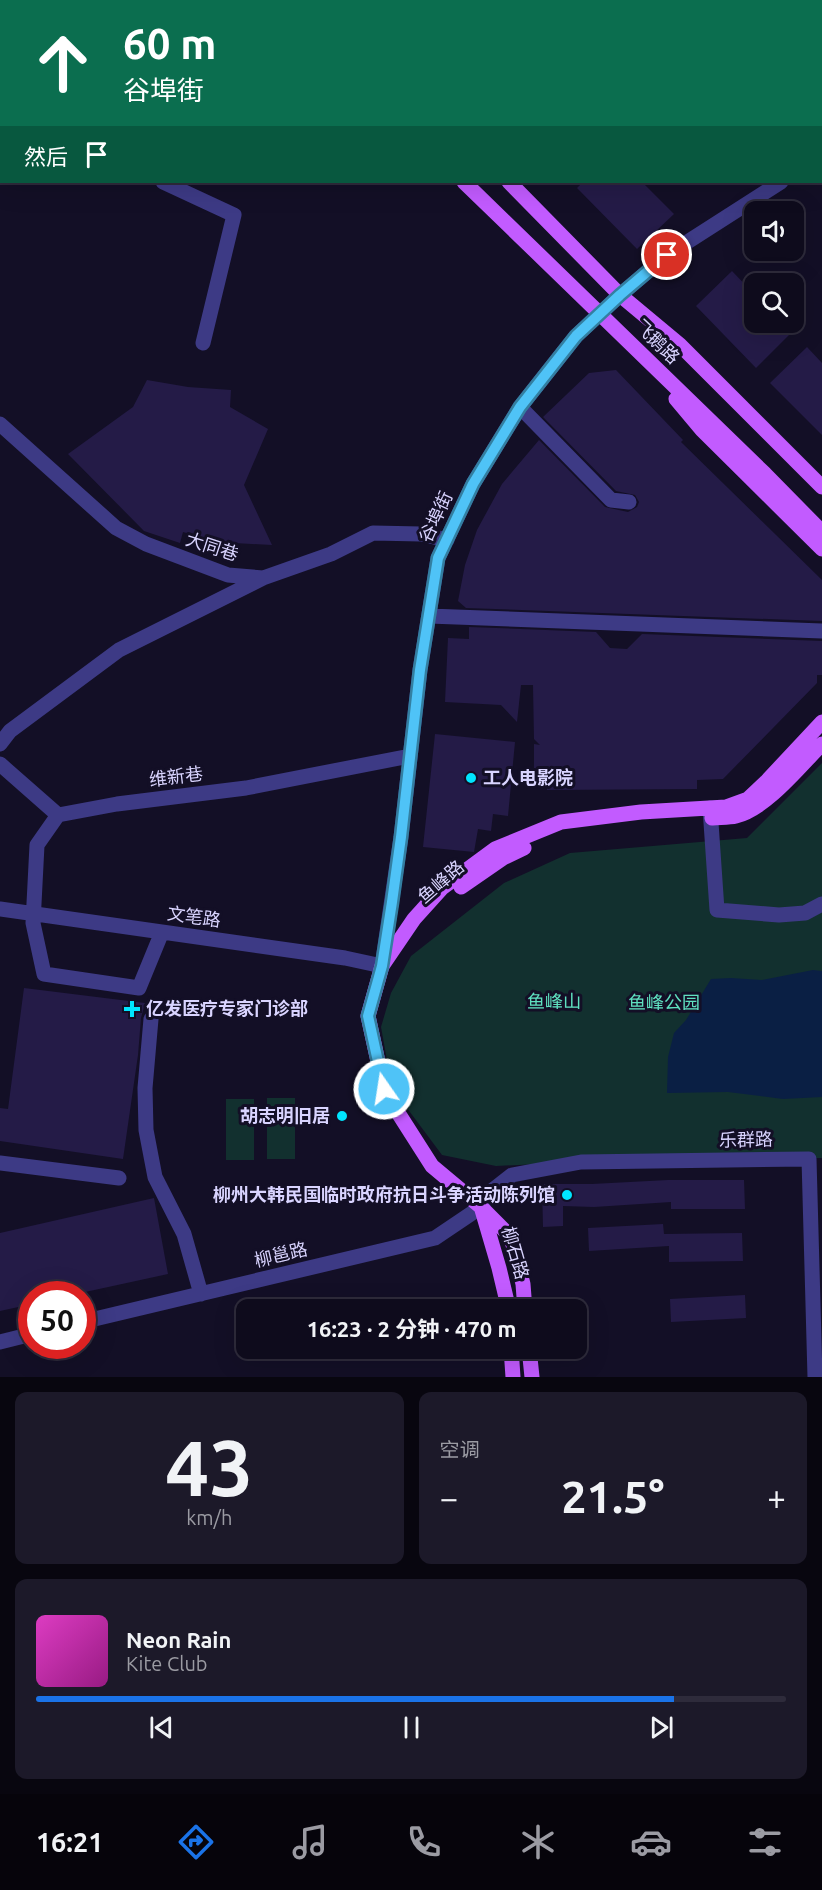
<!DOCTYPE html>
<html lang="zh">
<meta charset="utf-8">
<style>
:root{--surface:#0e0b1c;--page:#1c1929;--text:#f1f3f6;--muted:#9b9ba3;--line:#2e2b3b;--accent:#1a73e8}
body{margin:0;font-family:Ubuntu,"Noto Sans SC",sans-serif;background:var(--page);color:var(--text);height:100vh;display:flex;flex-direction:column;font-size:22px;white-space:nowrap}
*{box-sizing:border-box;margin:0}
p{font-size:20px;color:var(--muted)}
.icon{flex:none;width:33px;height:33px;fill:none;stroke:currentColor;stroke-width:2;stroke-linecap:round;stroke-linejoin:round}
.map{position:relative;height:1377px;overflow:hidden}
.sheet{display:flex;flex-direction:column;gap:15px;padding:15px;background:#08060f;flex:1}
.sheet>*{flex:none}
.top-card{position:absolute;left:0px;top:0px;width:822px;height:183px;box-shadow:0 6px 24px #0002,0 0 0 2px var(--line);background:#0b6e4f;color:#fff;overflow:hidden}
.controls{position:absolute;left:744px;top:201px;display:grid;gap:12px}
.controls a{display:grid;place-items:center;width:60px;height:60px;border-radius:12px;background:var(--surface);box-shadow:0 6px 24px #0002,0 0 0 2px var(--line);font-size:30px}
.speed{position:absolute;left:18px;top:1281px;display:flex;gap:12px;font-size:30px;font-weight:700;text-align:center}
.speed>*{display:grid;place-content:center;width:78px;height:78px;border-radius:50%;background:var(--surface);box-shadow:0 6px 24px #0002,0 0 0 2px var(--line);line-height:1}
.speed .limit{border:9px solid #d22;background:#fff;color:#111}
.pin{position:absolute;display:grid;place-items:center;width:51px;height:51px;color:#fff;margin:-26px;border:3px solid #fff;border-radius:50%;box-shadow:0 2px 6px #0007}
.me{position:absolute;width:66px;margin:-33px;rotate:347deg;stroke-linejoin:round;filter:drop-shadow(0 0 4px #0008)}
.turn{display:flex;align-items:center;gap:21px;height:126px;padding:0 24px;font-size:27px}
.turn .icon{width:78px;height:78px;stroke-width:2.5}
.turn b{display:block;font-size:42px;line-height:51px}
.then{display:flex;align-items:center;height:57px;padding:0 24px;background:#0003;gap:12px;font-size:22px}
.big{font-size:45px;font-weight:700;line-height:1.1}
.sheet .tile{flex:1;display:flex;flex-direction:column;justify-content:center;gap:9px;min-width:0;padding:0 21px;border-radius:12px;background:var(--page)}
.sheet .dial{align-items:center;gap:0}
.dial b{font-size:78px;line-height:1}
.song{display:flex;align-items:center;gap:18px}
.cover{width:72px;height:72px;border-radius:9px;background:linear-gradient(135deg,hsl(310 70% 55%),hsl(310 70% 35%))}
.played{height:6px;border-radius:3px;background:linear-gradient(90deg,var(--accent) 85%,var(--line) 85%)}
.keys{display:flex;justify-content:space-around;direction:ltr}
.heat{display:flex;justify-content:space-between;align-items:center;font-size:33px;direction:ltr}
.sheet .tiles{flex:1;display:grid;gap:15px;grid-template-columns:1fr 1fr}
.tile:last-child{grid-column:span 2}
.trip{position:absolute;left:236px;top:1299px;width:351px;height:60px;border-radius:12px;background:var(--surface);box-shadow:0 6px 24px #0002,0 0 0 2px var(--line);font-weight:700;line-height:60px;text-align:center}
.dock{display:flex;height:96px;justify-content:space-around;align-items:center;background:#06040b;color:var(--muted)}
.dock .icon{width:42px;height:42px}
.dock .on{color:var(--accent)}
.dock b{font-size:27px;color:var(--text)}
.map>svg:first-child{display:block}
.green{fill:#12302f}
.water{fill:#0a1f44}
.building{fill:#241b47}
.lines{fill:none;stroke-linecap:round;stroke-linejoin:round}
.minor{stroke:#3d3a85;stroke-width:15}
.major{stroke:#c25bff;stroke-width:15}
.route-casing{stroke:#337fa1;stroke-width:15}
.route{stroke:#4fc3f7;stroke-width:10}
.poi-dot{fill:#00e5ff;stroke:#130f26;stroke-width:2}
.labels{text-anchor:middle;stroke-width:6;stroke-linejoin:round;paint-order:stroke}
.street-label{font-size:18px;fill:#d9d4ff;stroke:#130f26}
.poi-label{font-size:18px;font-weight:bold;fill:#d9d4ff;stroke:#130f26;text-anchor:start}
.park-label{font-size:18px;fill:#5fe0c0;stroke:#130f26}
</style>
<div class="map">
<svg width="822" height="1377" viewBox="0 0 822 1377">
<rect width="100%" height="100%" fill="#130f26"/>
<path class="green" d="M 822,763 L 822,1158 L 581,1162 L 496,1166 L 442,1155 L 392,1088 L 381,1027 L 391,993 L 411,956 L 504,883 L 570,853 L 747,838 Z
M 267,1098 L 295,1098 L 295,1159 L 267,1159 Z
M 226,1099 L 254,1099 L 254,1160 L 226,1160 Z"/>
<path class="water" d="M 813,970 L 822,971 L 822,1097 L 783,1099 L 728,1092 L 667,1093 L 668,1057 L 674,1033 L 686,1020 L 711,979 L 731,978 L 762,980 Z"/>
<path class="building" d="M 583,182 L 642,182 L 674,214 L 637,249 L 577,188 Z
M 732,271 L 754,294 L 754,322 L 783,322 L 792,332 L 756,368 L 696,306 Z
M 807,347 L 822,363 L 822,435 L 770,383 Z
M 616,370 L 683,440 L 681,442 L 822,580 L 822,621 L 466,608 L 458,601 L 465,565 L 477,530 L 502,484 L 539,440 L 605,507 L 628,512 L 637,507 L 639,502 L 635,495 L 616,491 L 543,417 L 589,373 Z
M 147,380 L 188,387 L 231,390 L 230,407 L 268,429 L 244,485 L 272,545 L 217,542 L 183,532 L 180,543 L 144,531 L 68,454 L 133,407 Z
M 469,627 L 596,632 L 610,648 L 627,649 L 642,634 L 822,641 L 822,675 L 817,675 L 817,683 L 723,779 L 697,780 L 697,789 L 547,790 L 547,778 L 534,778 L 534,744 L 540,745 L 534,739 L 533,685 L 521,685 L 517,722 L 501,705 L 445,702 L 448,638 L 469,639 Z
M 435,734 L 515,742 L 508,816 L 493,814 L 491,831 L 478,829 L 474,852 L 423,847 Z
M 24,988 L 145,1003 L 141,1018 L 138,1055 L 123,1159 L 0,1141 L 0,1108 L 8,1109 Z
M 668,1180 L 744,1180 L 745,1209 L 671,1209 L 671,1202 L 594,1207 L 563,1206 L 563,1226 L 543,1227 L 542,1184 L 592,1184 Z
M 154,1198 L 168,1274 L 76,1294 L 32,1294 L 32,1304 L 0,1311 L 0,1233 Z
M 663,1224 L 664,1234 L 742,1233 L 743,1261 L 669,1262 L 669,1246 L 589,1251 L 588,1228 Z
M 745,1295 L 746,1318 L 671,1322 L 670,1299 Z"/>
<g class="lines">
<path class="minor" d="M 670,0 L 671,2
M 90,2 L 92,0
M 533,2 L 534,0
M 820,135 L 822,136
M 820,157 L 822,156
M 0,158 L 2,156
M 163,182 L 234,215 L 203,343
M 520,407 L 611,500 L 629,502
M 0,424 L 116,528 L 146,544 L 228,575 L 263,578 L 331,554 L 373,533 L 421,534 L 447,540
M 429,616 L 822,631
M 0,744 L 10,731 L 119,650 L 263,578
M 0,764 L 58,815
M 710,808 L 717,910 L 779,915 L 805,913 L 822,904
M 0,909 L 345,958 L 382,966 L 401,837 L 420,670 L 438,558 L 473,484 L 520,407 L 576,336 L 620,295 L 667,255 L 781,182
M 162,932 L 139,988 L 44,974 L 33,923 L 37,845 L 58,815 L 117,804 L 246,788 L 410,756
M 151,1019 L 145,1088 L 146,1130 L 155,1177 L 184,1234 L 201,1294
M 0,1163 L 119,1178
M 82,1322 L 435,1238 L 481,1207 L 489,1193 L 512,1175 L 581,1162 L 809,1159 L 815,1377
M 0,1342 L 32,1334"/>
<path class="major" d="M 280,0 L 282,2
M 332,0 L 333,2
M 464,182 L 765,474 L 822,532
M 509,182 L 620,295 L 680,345 L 822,487
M 676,399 L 702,430 L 822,549
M 712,818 C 719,817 728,818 736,816 C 767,808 800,766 822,744
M 461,887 L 503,858 L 524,848
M 482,1210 L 499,1268 L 509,1310
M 525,1310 L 523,1284 L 511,1237 L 481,1207 L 432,1166 L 395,1108 L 384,1089 L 368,1016 L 382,966 L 414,919 L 442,888 L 495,849 L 561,822 L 641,812 L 726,807 L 748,799 L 766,782 L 822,722
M 511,1348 L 513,1377
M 529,1348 L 532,1377"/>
</g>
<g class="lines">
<defs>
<path id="route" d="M 384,1089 L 368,1016 L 382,966 L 392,902 L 401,837 L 420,670 L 438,558 L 473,484 L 520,407 L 576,336 L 620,295 L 667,255"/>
</defs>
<use href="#route" class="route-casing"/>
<use href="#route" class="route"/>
</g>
<g class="poi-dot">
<circle cx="471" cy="778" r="6"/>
<path d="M129 1000h6v6h6v6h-6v6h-6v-6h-6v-6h6z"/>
<circle cx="342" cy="1116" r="6"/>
<circle cx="567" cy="1195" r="6"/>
</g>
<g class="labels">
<g class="street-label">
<text transform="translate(657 342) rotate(44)" y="6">飞鹅路</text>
<text transform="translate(436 517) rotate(-65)" y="6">谷埠街</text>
<text transform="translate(212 547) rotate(18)" y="6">大同巷</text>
<text transform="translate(176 777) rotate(-7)" y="6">维新巷</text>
<text transform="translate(441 882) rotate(-41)" y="6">鱼峰路</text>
<text transform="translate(194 917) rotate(8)" y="6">文笔路</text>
<text transform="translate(746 1140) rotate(-1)" y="6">乐群路</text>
<text transform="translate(515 1253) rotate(74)" y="6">柳石路</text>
<text transform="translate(281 1255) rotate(-13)" y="6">柳邕路</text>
</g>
<g class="poi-label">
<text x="483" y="784">工人电影院</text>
<text x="146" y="1015">亿发医疗专家门诊部</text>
<text x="330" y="1122" text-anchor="end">胡志明旧居</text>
<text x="555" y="1201" text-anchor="end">柳州大韩民国临时政府抗日斗争活动陈列馆</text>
</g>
<g class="park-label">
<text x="554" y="1008">鱼峰山</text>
<text x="664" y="1009">鱼峰公园</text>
</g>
</g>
</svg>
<div class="controls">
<a><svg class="icon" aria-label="sound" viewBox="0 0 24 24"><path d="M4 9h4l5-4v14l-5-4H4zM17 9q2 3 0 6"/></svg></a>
<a><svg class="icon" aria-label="search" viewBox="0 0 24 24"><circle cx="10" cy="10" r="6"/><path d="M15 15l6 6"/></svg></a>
</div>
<div class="speed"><div class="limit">50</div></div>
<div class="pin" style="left:667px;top:255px;background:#d93025"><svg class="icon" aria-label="arrive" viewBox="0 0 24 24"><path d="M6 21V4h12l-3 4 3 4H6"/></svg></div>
<svg class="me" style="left:384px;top:1089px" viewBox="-20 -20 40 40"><circle r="17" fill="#4fc3f7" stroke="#fff" stroke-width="3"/><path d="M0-11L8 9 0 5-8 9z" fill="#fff"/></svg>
<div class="trip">16:23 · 2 分钟 · 470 m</div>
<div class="top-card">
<div class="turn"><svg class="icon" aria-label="ahead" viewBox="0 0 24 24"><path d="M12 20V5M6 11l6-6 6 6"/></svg><div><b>60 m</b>谷埠街</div></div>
<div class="then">然后<svg class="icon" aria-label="arrive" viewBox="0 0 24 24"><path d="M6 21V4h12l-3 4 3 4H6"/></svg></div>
</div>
</div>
<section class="sheet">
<div class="tiles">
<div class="tile dial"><b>43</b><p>km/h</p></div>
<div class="tile"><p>空调</p>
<div class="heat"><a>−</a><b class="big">21.5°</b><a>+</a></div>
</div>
<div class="tile">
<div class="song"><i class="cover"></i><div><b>Neon Rain</b><p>Kite Club</p></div></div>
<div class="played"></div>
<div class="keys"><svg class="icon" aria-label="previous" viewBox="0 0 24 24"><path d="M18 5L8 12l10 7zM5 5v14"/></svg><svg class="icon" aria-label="pause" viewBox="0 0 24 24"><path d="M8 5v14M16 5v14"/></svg><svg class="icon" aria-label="next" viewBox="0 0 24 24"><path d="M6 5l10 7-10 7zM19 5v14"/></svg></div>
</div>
</div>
</section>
<nav class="dock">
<b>16:21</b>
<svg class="icon on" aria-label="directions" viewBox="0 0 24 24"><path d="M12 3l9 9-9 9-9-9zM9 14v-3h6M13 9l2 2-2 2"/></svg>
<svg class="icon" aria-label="music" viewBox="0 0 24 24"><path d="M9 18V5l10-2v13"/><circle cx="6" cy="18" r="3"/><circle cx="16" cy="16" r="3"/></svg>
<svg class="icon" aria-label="phone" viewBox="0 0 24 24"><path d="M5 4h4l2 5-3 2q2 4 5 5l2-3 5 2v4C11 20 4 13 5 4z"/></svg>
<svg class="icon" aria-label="climate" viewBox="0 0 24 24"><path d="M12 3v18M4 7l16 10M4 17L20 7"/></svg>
<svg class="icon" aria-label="car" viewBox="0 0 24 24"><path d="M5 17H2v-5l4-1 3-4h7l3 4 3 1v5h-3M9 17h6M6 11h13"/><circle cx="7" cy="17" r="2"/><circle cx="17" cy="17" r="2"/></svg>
<svg class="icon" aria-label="filters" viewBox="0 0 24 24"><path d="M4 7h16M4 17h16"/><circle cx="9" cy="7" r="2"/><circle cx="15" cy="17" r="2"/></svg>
</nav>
